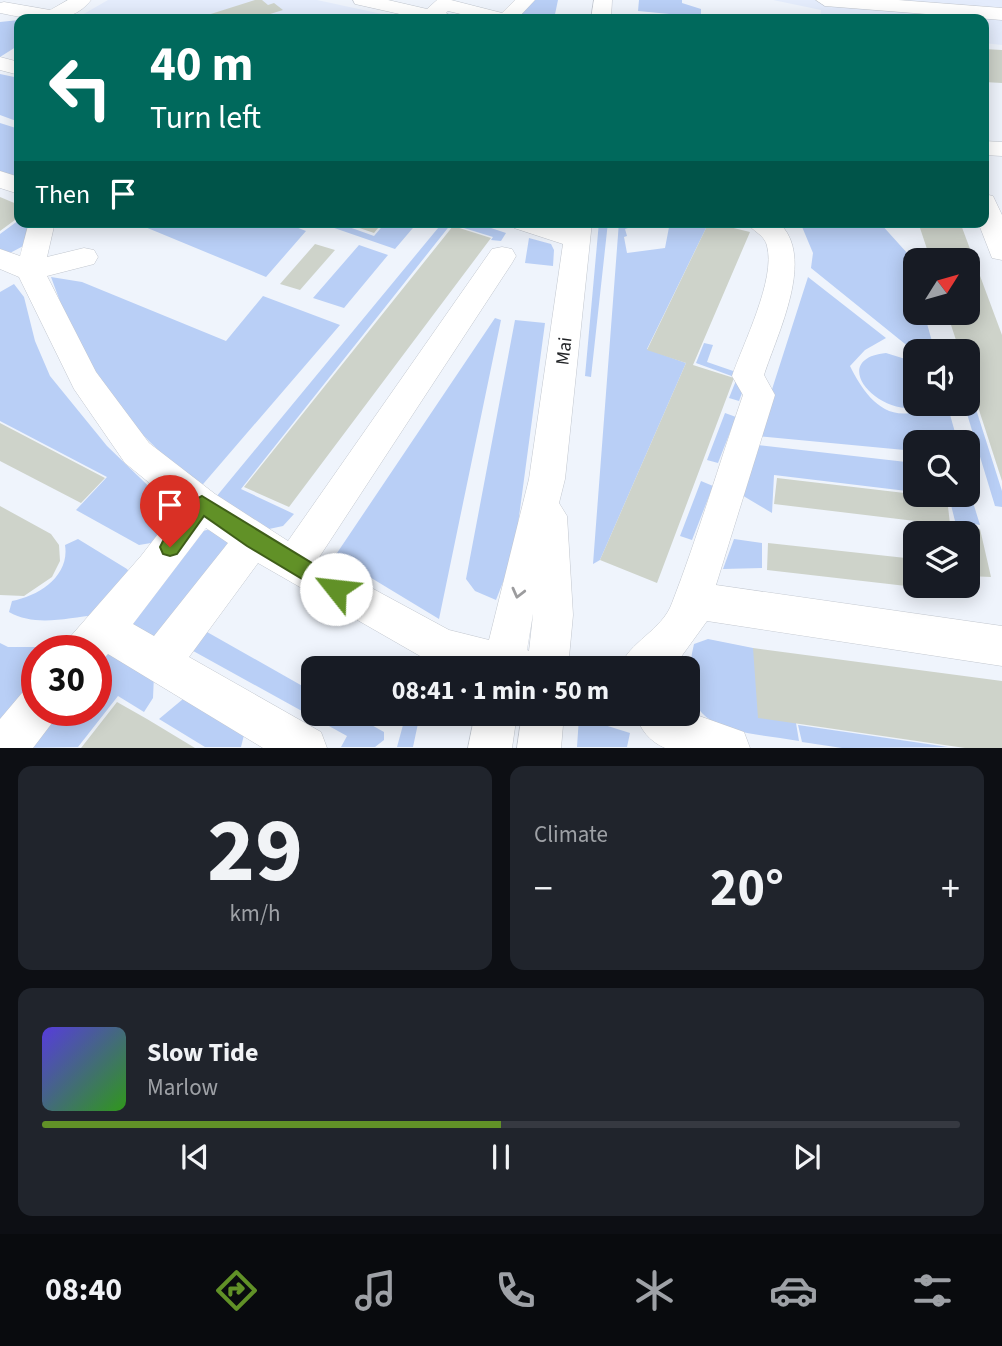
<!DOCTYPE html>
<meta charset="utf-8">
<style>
:root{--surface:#171b24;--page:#20242c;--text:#f1f3f6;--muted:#9ea1a6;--line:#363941;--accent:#619127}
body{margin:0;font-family:"Source Sans 3",sans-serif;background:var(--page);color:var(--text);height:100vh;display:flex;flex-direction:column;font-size:26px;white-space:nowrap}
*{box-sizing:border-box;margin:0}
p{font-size:23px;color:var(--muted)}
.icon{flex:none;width:38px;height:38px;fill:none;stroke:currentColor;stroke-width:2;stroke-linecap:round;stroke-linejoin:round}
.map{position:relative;height:748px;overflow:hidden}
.sheet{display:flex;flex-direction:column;gap:18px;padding:18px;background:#0d0f14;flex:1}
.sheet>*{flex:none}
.hud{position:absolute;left:14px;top:14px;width:975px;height:214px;border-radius:14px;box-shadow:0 4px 18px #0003;background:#00695c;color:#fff;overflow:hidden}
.needle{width:46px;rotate:53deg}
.fabs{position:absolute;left:903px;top:248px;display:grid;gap:14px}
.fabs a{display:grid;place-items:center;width:77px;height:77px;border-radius:14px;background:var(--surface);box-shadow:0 4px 18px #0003;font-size:35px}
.speed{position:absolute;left:21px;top:635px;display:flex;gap:14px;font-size:35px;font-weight:700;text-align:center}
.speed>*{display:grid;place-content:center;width:91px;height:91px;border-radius:50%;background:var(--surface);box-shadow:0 4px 18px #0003;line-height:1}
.speed .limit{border:10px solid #d22;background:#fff;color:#111}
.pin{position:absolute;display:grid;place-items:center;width:60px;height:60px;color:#fff;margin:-72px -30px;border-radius:50% 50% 50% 0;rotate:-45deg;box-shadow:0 0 7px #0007}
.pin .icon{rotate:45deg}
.me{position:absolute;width:77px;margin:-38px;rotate:299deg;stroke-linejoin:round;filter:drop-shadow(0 0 5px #0008)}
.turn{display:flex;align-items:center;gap:24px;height:147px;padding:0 21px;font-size:32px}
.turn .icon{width:91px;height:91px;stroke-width:2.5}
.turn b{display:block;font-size:49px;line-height:60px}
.then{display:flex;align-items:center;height:66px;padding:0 21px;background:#0003;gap:14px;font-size:26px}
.big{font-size:52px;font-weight:700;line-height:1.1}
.sheet .widget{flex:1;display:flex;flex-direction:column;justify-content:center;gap:10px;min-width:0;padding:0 24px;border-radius:14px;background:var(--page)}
.sheet .dial{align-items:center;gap:0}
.dial b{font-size:91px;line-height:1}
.song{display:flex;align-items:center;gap:21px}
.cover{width:84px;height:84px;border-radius:10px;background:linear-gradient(135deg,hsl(250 70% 55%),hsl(110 70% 35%))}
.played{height:7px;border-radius:4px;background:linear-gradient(90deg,var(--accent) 50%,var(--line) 50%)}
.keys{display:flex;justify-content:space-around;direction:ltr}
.heat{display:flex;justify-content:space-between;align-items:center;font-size:38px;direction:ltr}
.sheet .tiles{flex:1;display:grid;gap:18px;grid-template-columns:1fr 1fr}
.widget:last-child{grid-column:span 2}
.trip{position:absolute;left:301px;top:656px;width:399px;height:70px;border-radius:14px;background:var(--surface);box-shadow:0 4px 18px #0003;font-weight:700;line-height:70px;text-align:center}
.tab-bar{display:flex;height:112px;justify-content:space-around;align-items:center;background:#090b0e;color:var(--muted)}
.tab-bar .icon{width:49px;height:49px}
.tab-bar .active{color:var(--accent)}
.tab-bar b{font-size:32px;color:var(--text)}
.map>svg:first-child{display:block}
.built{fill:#e4ecfc}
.green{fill:#b9cff6}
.building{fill:#ced3ca}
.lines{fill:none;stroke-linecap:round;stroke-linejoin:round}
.minor-casing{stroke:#c2c7cf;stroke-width:1}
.minor{fill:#fff;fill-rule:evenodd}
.oneway{stroke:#9c9c9e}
.route{fill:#619127;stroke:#3f5e19;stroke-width:2}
.labels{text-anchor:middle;stroke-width:5;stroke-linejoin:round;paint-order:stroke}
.street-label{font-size:19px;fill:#222427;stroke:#fff}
</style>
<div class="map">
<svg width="1002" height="748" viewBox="0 0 1002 748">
<rect width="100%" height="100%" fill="#eff4fc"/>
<path class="built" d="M 108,0 L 317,0 L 405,19 L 75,19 Z
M 773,0 L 1002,0 L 1002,45 L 984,43 L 984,19 L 820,19 L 821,10 Z"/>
<path class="green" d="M 533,0 L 558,0 L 554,19 L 513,19 Z
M 639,0 L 682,0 L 682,3 L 701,9 L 701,17 L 638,11 Z
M 19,20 L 19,45 L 0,57 L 0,22 Z
M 0,74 L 19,78 L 19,122 L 0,115 Z
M 0,123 L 19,129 L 19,146 L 14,150 L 19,152 L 19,180 L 0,172 Z
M 19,220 L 33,222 L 29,243 L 10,253 L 0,249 L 0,234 Z
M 133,222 L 283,222 L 306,231 L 266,277 Z
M 317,222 L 335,222 L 374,236 L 386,222 L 418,222 L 395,249 Z
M 443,222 L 473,222 L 506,233 L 501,241 L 491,240 L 493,237 L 451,224 L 241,489 L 294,514 L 283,526 L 269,529 L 216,497 Z
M 599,222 L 608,222 L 591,377 L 585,376 Z
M 619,222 L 625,222 L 628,228 L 625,229 L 627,236 L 624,237 L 627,253 L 665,248 L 670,222 L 709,222 L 647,349 L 686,363 L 600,560 L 593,564 Z
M 800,222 L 880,223 L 908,254 L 915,281 L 915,313 L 924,313 L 935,352 L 915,352 L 811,268 L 813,253 Z
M 529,238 L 551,244 L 554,250 L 553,266 L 525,263 Z
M 359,245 L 388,255 L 344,308 L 313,298 Z
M 51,277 L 82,282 L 226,341 L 263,296 L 340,325 L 198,490 L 135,427 L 75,342 Z
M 808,277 L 886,338 L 865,350 L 850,366 C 861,388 879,418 910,413 C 923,411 933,404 947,404 L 958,443 L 915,443 L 915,451 L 757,436 Z
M 14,284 L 24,297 L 35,341 L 50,376 L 107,446 L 167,504 L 171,532 L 157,542 L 139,545 L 76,510 L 107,477 L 0,421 L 0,292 Z
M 495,318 L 501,320 L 439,619 L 335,556 Z
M 515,320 L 545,323 L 514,554 L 496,600 L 475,591 L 466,579 Z
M 704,343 L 713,345 L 707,362 L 739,373 L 745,385 L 739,401 L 729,398 L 737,378 L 696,363 Z
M 886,353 L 915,362 L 915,404 L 927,404 L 924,407 C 877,419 827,359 886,353 Z
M 968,384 L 1002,491 L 1002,507 L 995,506 L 964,404 L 968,404 Z
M 725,413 L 736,417 L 718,463 L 707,460 Z
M 758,445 L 915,463 L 915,492 L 774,475 L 772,513 L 740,494 Z
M 701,481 L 713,486 L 692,540 L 680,536 Z
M 968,486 L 980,525 L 955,521 L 949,497 L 939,495 L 968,495 Z
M 207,530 L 218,531 L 230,539 L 178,622 L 157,639 L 131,628 L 131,607 L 194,533 Z
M 78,539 L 127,569 L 131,575 L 96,615 C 67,618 35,627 9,612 L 12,601 C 39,596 70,576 65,545 Z
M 734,539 L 762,543 L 762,568 L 723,569 Z
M 200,628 L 313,692 L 313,714 L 352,714 L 384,732 L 384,740 L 375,747 L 341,747 L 347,736 L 186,647 Z
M 708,639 L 753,648 L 796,723 L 799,741 C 731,730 673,733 694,644 Z
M 0,643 L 8,647 L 76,647 L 72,651 L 37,651 L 37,689 L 0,728 Z
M 98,649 L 154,675 L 153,698 L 144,712 L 118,696 L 78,747 L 18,748 L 46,711 L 96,710 Z
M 189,694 L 246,727 L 241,747 L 205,747 L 159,719 Z
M 406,714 L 420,714 L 413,747 L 397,747 Z
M 579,717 L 630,733 L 627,747 L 577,747 Z
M 798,725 L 948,747 L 842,748 L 802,742 Z"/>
<path class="building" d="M 255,0 L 262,0 L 268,5 L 274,3 L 283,10 L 254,19 L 195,19 Z
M 984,49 L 1002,50 L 1002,83 L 984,82 Z
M 0,197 L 19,205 L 19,217 L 0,231 Z
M 342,222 L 383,222 L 374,233 Z
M 709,222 L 750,232 L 693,365 L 734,378 L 657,583 L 600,560 L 686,363 L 647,350 Z
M 918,222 L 960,222 L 1002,335 L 1002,481 L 968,376 L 968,352 L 960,352 L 947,313 L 968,313 L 968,261 L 931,261 Z
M 453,226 L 491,238 L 289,507 L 244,487 Z
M 315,244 L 335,250 L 300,290 L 280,284 Z
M 0,423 L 105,478 L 81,503 L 0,461 Z
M 777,478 L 947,498 L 950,524 L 980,529 L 991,577 L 968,576 L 968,534 L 942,534 L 940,524 L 774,504 Z
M 0,506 L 51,534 L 59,545 L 60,561 L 52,577 L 24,596 L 0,595 Z
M 768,543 L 915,559 L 915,587 L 767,570 Z
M 926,586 L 958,586 L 959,592 L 926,588 Z
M 753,648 L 1002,681 L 1002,748 L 965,748 L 758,718 Z
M 117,702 L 147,719 L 195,748 L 81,748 Z"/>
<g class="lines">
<defs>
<path id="minor" d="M 68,0 L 91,0 C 70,28 30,19 0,13 L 0,3 L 4,2 L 50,10 Z
M 353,0 L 388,0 L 427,9 L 437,0 L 451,0 L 502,13 L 515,0 L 535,0 L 517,19 L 482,19 L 448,11 L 446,13 L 457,19 L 422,19 L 355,4 Z
M 594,0 L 612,0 L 611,19 L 591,19 Z
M 816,0 L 898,0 L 1002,8 L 1002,20 L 825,6 Z
M 0,57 L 19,62 L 19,75 L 0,70 Z
M 984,141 L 1002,142 L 1002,156 L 984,155 Z
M 0,171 L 19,177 L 19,194 L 0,188 Z
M 984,194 L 993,196 L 1002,215 L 1002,260 L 992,258 L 978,222 L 984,222 Z
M 29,222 L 55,222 L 47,257 L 84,248 L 94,250 L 98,257 L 94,264 L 47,276 L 96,372 L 149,443 L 215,494 L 288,541 L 492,249 L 502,247 L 512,249 L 516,256 L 512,263 L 318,559 L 449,630 L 489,640 L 529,479 L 563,244 L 514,228 L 510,222 L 553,222 L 565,226 L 566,222 L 592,222 L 565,479 L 559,503 L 567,516 L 573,615 L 568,668 L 441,668 L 258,563 L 189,657 L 321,732 L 327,748 L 263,748 L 108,654 L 96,666 L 96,651 L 64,651 L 70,637 L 141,556 L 179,507 L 125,463 L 74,389 L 19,277 L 0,269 L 0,249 L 20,256 ZM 206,528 L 228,543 L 154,636 L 133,624 ZM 533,614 L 533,615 L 529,651 L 527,650 Z
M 746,222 L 778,222 C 817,256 777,334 764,375 L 775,395 L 716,585 L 1002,626 L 1002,666 L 707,621 L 673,668 L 620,668 C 628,642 662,631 672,603 C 698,536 719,464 743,395 L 732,376 C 743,344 776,279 767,246 C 765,235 752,231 746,222 Z
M 37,687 L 37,710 L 57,710 L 52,723 L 33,748 L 0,748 L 0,719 L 22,693 Z
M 688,712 L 744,732 L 750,748 L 665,748 C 649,741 641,730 635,714 Z
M 475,714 L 517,714 L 512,748 L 468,748 Z
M 522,714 L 564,714 L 561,748 L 517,748 Z"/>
</defs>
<use href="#minor" class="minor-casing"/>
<use href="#minor" class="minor"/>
</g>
<defs><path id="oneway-chevron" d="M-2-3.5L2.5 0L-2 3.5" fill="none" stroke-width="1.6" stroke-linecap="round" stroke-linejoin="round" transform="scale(1.75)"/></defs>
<use class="oneway" href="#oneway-chevron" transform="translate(518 593) rotate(104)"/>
<path class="route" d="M 202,496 L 343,582 L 346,589 L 343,595 L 336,598 L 329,595 L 247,546 L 204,516 L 177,554 L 170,556 L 163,554 L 160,547 L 163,541 L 196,499 Z"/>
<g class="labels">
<g class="street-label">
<text transform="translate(563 351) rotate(-83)" y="7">Mai</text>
</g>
</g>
</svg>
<div class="fabs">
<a><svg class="needle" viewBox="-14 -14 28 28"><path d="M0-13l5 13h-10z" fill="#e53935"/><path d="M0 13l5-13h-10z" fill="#9ea1a6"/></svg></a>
<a><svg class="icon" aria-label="sound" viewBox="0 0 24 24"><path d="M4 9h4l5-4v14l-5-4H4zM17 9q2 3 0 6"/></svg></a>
<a><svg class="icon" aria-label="search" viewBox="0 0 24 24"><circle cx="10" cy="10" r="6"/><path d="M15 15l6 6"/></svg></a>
<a><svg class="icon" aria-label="layers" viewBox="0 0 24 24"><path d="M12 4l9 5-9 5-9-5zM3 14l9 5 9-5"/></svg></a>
</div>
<div class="speed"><div class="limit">30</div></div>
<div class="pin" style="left:170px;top:547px;background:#d93025"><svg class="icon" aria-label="arrive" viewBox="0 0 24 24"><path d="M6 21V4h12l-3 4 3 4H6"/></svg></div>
<svg class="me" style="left:336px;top:589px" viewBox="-20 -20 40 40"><circle r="19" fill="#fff"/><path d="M0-13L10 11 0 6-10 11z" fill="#619127"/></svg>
<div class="trip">08:41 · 1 min · 50 m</div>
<div class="hud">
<div class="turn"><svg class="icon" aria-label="left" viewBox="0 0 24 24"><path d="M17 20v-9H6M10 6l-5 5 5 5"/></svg><div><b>40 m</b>Turn left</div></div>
<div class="then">Then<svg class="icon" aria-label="arrive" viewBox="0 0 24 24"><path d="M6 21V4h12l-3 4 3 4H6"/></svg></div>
</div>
</div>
<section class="sheet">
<div class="tiles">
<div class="widget dial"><b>29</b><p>km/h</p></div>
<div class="widget"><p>Climate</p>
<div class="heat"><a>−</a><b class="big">20°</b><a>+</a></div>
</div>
<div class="widget">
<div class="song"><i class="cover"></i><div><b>Slow Tide</b><p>Marlow</p></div></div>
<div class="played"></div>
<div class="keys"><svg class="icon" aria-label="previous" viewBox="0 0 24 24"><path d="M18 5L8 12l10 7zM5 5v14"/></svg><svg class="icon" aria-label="pause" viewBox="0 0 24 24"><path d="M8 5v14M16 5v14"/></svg><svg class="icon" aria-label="next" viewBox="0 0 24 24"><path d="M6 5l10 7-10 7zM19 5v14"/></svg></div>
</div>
</div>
</section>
<nav class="tab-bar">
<b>08:40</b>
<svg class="icon active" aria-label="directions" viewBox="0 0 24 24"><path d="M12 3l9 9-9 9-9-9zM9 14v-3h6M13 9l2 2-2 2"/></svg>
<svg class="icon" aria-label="music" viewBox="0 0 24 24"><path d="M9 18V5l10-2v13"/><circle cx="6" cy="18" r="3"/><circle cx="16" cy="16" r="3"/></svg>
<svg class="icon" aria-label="phone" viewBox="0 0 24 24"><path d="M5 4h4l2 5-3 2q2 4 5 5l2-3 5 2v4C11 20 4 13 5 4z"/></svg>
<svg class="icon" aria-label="climate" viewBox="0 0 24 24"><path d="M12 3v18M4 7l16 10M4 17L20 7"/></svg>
<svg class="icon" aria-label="car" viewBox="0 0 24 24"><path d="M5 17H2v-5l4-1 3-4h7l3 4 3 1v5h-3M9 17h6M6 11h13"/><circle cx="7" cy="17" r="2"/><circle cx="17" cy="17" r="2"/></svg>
<svg class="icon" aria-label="filters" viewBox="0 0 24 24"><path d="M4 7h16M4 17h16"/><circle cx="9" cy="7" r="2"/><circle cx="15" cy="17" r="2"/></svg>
</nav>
